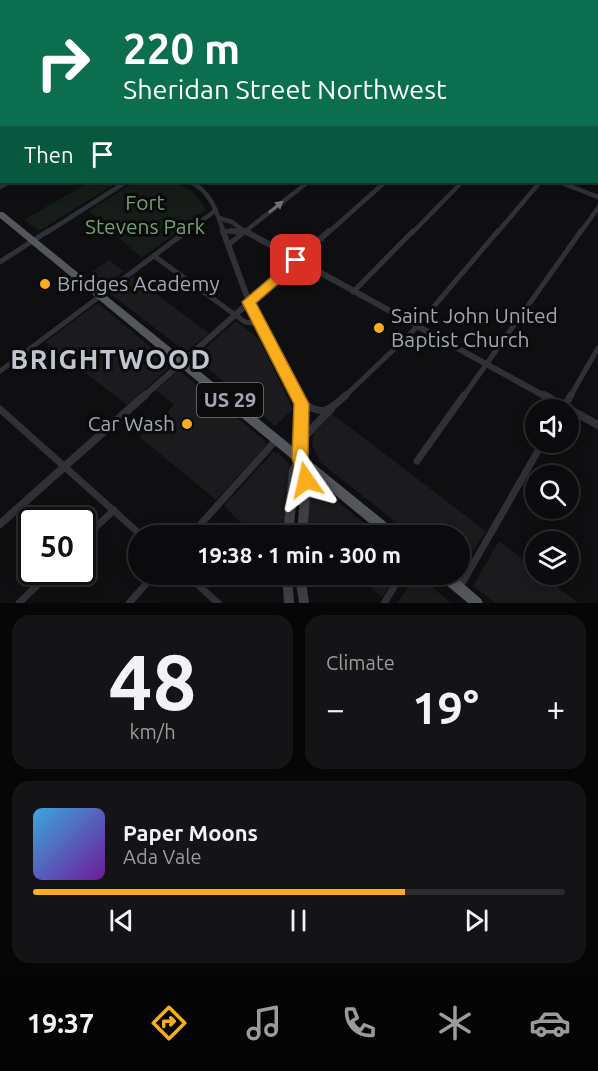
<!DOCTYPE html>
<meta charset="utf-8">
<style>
:root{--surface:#0b0b0d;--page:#141416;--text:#f1f3f6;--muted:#9a9b9d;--line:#2b2b2e;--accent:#fbae1d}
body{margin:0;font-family:Ubuntu,sans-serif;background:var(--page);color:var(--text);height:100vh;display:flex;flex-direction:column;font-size:22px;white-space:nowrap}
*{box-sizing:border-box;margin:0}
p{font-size:20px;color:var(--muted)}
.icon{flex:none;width:33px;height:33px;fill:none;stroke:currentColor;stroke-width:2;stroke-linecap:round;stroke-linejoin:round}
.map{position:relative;height:603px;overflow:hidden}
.panel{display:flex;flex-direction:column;gap:12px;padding:12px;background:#060607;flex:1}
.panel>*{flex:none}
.hud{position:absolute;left:0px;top:0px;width:598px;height:183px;box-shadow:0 3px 15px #0003,0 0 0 2px var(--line);background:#0b6e4f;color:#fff;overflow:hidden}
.controls{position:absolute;left:525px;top:399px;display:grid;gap:12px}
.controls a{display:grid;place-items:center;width:54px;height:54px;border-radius:50%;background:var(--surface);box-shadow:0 3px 15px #0003,0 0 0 2px var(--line);font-size:30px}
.speed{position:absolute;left:18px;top:507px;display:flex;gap:12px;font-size:30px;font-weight:700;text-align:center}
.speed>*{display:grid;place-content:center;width:78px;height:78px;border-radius:50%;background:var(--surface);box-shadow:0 3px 15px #0003,0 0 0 2px var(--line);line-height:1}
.speed .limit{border:3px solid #111;border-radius:9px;background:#fff;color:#111}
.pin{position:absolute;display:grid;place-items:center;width:51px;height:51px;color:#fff;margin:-26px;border-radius:12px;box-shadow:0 3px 9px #0006}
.me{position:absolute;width:66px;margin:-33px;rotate:349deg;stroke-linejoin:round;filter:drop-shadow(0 0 4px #0008)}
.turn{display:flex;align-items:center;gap:21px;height:126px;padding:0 24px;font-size:27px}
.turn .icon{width:78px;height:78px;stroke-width:2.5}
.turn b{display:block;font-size:42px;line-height:51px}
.then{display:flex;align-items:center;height:57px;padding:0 24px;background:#0003;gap:12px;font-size:22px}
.big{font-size:45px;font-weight:700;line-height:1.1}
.panel .tile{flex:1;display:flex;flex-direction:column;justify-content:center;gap:9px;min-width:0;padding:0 21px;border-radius:18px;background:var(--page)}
.panel .dial{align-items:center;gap:0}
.dial b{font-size:78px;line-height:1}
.song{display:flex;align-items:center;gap:18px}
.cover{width:72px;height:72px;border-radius:9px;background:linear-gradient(135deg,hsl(200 70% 55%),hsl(280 70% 35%))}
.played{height:6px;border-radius:3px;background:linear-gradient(90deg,var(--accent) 70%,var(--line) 70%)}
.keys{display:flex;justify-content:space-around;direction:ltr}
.heat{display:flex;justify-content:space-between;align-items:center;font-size:33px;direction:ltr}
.panel .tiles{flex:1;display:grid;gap:12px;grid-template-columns:1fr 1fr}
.tile:last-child{grid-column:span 2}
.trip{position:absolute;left:128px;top:525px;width:342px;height:60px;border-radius:30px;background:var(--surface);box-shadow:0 3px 15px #0003,0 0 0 2px var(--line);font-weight:700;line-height:60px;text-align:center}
.tabs{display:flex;height:96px;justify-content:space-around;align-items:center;background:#040405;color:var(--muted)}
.tabs .icon{width:42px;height:42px}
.tabs .current{color:var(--accent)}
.tabs b{font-size:27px;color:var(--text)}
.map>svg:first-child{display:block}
.built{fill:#1b1b1e}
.green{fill:#161c17}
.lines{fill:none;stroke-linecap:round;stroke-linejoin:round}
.minor-far3{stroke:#303136;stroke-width:3}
.minor-far2{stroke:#303136;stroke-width:4.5}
.minor-far1{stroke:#303136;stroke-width:5}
.minor{stroke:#303136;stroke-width:7}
.tertiary-far3{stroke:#303136;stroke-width:4}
.tertiary-far2{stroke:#303136;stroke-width:4.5}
.tertiary-far1{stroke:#303136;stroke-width:6}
.tertiary{stroke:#303136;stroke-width:8}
.secondary{fill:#3e4046;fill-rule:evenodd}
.primary{fill:#4c4e55;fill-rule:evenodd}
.trunk{fill:#54565e;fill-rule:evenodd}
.primary-bridge{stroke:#4c4e55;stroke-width:5}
.oneway{fill:#6e717b}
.route{fill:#fbae1d;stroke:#a37113;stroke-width:1.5}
.poi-dot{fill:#fbae1d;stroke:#0b0b0c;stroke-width:2}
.labels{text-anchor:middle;stroke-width:6;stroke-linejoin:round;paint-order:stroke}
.shield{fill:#0b0b0c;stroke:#737881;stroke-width:1.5}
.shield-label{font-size:20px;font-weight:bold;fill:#a0a6b3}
.park-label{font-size:21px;fill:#759f77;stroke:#0b0b0c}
.poi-label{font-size:21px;fill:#a0a6b3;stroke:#0b0b0c;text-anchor:start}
.district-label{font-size:27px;font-weight:bold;letter-spacing:1.5px;fill:#c1c5cf;stroke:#0b0b0c}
</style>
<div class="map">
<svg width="598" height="603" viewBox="0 0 598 603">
<rect width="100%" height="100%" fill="#0f0f11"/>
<path class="built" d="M 109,260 L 124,271 L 106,285 L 91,272 Z
M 133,277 L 209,333 L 186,352 L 109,293 Z
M 98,303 L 172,365 L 127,405 L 45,342 Z
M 236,321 L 259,339 L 293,409 L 275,426 L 195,357 Z
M 176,372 L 181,372 L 265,441 L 266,446 L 216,500 L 140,437 L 174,405 L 156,390 Z
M 332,414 L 486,531 L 459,573 L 459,536 L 412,535 L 320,462 L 312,444 L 314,433 Z
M 273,452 L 279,453 L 290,465 L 284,535 L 253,535 L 224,506 Z
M 323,490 L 379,535 L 307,536 L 309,496 L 317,496 Z
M 499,541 L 535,569 L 536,574 L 542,575 L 578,603 L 495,603 L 473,586 Z
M 416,574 L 418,575 L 451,603 L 398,603 Z
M 355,575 L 397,575 L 382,597 Z"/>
<path class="green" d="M 327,0 L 598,0 L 598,64 L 597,2 Z
M 89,182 L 118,182 L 39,231 L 24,220 Z
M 134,182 C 165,181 190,178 206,210 L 142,258 L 89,211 Z"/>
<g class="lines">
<path class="minor-far3" d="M 103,1 L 109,0
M 5,2 L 9,0
M 75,2 L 78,0
M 145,2 L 149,0
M 232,2 L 241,0"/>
<path class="minor-far2" d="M 0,187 L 9,182
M 46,233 L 126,182
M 185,233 L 216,210
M 243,233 L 308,182
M 412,233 L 462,182
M 497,233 L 540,182
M 580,233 L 598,208"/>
<path class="minor-far1" d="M 228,245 L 245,231
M 154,256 L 245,322 L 260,324
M 0,262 L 48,231
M 353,292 L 413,231
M 0,371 L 187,231
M 344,397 L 413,331 L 498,231
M 463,397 L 581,231
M 570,397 L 598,348"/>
<path class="minor" d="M 301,402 C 322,416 328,412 346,395
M 0,409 L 142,536
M 562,410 L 571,395
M 417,461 L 464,395
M 190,536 L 277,439
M 82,540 L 114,510
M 186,574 L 218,603
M 460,587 L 543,442
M 19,603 L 51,572
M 129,603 L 155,574
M 384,603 L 402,574"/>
<path class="tertiary-far3" d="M 95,0 L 99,2
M 434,0 L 436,2"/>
<path class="tertiary-far2" d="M 191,182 C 212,193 216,211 224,233
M 559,182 L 598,197
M 219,218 L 232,222 L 247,233
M 223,231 L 245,232
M 328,233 L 385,182"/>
<path class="tertiary-far1" d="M 223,231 L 249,302 L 298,397
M 231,231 L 245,232
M 245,231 L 546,397
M 143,397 L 329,231"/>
<path class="tertiary" d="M 297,395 L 302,404 L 300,458
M 544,395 L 598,425
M 301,440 L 331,409
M 0,524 L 145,395"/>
<path class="secondary" d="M 300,454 L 303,455 L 305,458 L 311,481 L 307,536 L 297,536 L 301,481 L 299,471 L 293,536 L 283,536 L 289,470 L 297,455 Z
M 282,574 L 292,574 L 294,603 L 284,603 Z
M 295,574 L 305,574 L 309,603 L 299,603 Z"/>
<path class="primary" d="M 305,0 L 311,0 L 310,2 L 303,2 Z
M 346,0 L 351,0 L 350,2 L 344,2 Z
M 597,89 L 598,90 L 598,94 L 597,93 Z
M 2,116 L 2,120 L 0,121 L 0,117 Z"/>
<path class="trunk" d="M 0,212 L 3,212 L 398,532 L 399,536 L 385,536 L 0,218 Z
M 436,574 L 452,574 L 481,599 L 483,603 L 468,603 L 438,578 Z"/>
<path class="primary-bridge" d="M 319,0 L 323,2"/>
</g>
<defs><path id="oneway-solid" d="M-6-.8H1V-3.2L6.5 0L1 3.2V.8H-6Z" transform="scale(1.5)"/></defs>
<use class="oneway" href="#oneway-solid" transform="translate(276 207) rotate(-39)"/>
<path class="route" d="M 296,256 L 303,260 L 301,264 L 256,303 L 309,404 L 308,458 L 315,480 L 312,486 L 306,488 L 300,486 L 292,458 L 294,404 L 242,302 Z"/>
<g class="poi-dot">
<circle cx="45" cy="284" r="6"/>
<circle cx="379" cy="328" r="6"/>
<circle cx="187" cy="424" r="6"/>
</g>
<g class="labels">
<rect class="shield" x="197" y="383" width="66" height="34" rx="4.5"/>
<g class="shield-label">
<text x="230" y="407">US 29</text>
</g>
<g class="park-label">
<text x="145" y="210">Fort<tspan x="145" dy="24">Stevens Park</tspan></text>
</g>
<g class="poi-label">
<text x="57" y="291">Bridges Academy</text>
<text x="391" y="323">Saint John United<tspan x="391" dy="24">Baptist Church</tspan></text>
<text x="175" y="431" text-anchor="end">Car Wash</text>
</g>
<g class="district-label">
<text x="111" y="369">BRIGHTWOOD</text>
</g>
</g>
</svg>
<div class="controls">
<a><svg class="icon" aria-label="sound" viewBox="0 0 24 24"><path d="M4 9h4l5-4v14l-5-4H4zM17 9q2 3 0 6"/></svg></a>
<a><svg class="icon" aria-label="search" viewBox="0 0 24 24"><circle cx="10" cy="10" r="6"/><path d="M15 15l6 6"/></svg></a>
<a><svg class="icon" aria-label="layers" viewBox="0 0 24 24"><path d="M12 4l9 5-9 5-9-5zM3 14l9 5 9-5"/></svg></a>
</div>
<div class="speed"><div class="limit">50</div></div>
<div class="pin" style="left:296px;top:260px;background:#d93025"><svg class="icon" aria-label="arrive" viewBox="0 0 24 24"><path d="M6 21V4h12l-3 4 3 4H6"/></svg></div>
<svg class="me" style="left:306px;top:480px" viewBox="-20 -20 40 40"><path d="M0-17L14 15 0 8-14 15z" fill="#fbae1d" stroke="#fff" stroke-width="4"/></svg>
<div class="trip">19:38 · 1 min · 300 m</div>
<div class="hud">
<div class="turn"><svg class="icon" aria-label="right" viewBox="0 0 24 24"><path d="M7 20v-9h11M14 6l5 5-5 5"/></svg><div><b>220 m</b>Sheridan Street Northwest</div></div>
<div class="then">Then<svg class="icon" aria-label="arrive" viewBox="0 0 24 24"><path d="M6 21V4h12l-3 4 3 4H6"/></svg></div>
</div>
</div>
<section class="panel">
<div class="tiles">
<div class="tile dial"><b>48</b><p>km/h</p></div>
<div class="tile"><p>Climate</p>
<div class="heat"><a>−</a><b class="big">19°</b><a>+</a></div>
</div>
<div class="tile">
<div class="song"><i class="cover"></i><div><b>Paper Moons</b><p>Ada Vale</p></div></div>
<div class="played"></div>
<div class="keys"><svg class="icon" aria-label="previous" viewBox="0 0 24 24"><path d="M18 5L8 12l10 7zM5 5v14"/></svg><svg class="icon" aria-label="pause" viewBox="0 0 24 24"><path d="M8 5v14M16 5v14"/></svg><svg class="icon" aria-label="next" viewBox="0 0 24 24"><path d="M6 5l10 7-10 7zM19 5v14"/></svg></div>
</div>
</div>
</section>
<nav class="tabs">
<b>19:37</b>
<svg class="icon current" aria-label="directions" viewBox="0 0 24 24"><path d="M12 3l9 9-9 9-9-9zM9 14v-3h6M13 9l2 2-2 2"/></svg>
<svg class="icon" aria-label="music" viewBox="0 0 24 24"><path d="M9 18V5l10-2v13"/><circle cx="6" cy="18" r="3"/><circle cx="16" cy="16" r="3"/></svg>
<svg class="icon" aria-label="phone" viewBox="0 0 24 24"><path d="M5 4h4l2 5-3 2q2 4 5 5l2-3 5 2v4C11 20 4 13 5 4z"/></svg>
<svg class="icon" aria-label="climate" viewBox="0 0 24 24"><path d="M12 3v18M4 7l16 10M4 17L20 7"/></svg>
<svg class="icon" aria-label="car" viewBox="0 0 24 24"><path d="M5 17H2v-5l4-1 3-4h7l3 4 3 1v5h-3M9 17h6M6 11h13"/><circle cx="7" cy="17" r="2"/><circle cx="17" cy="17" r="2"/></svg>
</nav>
